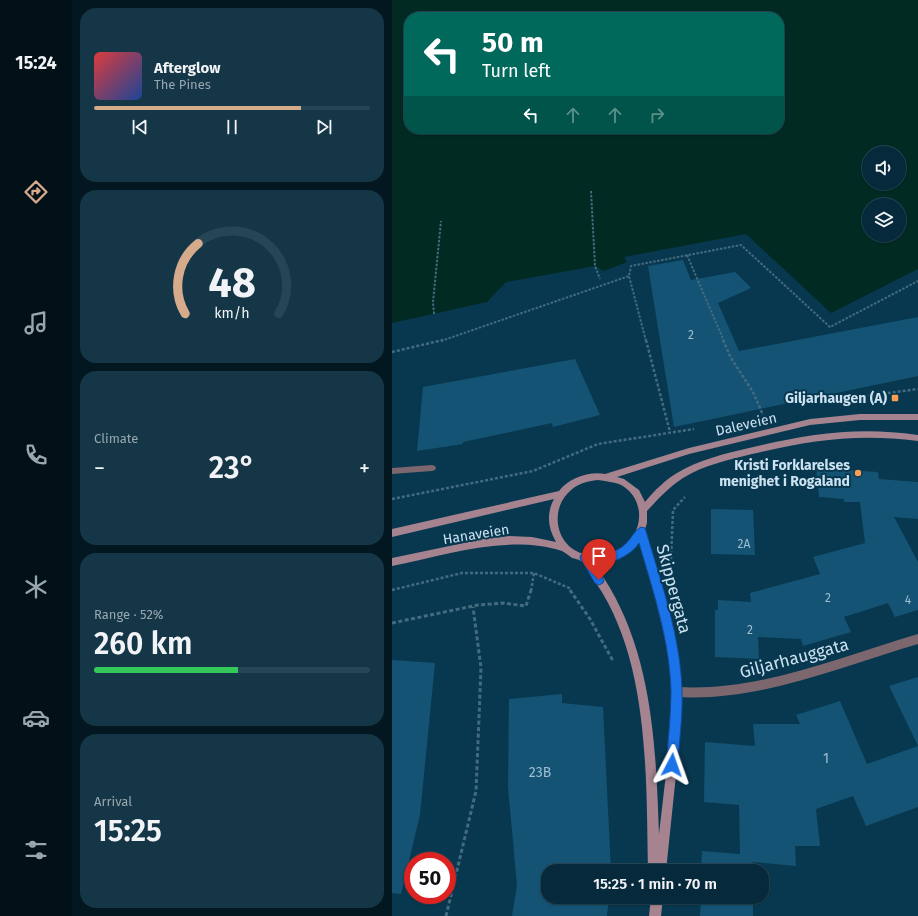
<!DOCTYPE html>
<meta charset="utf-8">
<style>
:root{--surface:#062a3b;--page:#143646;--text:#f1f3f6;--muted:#98a7af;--line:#274655;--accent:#d6ab8b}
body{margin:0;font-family:"Fira Sans",sans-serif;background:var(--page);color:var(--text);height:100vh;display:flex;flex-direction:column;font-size:15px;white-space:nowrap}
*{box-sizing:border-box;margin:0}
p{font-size:13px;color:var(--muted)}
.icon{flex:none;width:22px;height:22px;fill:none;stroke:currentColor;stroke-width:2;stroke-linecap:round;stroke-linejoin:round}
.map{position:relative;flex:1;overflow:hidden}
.side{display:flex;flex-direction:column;gap:8px;padding:8px;background:#031720;width:320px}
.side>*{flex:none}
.banner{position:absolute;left:12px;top:12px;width:380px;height:122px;border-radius:16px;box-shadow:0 1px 3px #0004,0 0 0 1px var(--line);background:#00695c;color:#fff;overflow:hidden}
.fabs{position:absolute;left:470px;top:146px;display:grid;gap:8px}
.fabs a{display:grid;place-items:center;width:44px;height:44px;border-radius:50%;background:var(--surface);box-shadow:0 1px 3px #0004,0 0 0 1px var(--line);font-size:20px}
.speed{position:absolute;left:12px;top:852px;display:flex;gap:8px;font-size:20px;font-weight:700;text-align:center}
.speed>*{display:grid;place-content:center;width:52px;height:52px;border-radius:50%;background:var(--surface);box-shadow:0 1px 3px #0004,0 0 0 1px var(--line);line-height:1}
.speed .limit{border:6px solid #d22;background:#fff;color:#111}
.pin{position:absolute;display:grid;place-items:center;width:34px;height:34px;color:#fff;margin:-41px -17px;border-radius:50% 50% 50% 0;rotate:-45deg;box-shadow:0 0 4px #0007}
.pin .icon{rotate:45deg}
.me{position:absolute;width:44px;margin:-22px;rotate:4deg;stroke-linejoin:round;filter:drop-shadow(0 0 3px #0008)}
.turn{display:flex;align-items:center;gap:14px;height:84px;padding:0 12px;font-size:18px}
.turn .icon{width:52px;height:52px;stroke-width:2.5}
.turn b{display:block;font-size:28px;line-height:34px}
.lanes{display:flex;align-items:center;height:38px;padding:0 12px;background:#0003;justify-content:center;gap:20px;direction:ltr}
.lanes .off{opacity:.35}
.big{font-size:30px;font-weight:600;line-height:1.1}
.side .card{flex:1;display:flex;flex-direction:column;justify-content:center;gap:6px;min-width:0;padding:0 14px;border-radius:16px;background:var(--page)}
.side .dial{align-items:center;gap:0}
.dial svg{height:104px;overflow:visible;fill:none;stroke:var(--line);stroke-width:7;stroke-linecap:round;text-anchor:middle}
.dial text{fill:var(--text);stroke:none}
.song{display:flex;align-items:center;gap:12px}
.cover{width:48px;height:48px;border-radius:6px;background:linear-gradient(135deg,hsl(0 70% 55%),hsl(220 70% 35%))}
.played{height:4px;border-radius:2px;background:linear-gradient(90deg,var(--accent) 75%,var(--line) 75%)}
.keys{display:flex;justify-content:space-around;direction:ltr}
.heat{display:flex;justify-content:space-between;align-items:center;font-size:22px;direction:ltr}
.charge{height:6px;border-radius:3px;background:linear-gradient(90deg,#34c759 52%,var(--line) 0)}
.trip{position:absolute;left:149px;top:864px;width:228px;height:40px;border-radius:16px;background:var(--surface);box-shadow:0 1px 3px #0004,0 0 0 1px var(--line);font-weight:600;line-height:40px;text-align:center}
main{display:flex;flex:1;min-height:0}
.tab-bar{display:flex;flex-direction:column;width:72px;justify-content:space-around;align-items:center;background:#021118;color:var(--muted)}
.tab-bar .icon{width:28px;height:28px}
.tab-bar .current{color:var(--accent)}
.tab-bar b{font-size:18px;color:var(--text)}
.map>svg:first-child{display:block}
.water{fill:#002a22;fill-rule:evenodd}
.building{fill:#145373}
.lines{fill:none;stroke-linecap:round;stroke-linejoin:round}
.path-far2{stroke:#436b80;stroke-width:2;stroke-dasharray:2.5 1.5;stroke-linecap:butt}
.path-far1{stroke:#436b80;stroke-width:2.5;stroke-dasharray:3 2;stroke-linecap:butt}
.path{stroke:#436b80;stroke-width:3;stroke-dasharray:4 2.5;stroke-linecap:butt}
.service{fill:#7c676e;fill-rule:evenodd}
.minor{fill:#7c676e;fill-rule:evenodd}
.secondary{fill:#a58490;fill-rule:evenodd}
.route{fill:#1a73e8;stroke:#114b97}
.poi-dot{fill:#fc9d54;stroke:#08384f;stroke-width:1.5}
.labels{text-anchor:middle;stroke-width:4;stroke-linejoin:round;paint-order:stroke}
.number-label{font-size:12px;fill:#9ebed2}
.poi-label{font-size:14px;font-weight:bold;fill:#cce2f1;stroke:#08384f;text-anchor:end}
.street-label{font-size:14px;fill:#cce2f1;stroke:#08384f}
.near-number-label{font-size:14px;fill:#9ebed2}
.near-street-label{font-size:17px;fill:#cce2f1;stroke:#08384f}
</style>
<main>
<nav class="tab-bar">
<b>15:24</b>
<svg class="icon current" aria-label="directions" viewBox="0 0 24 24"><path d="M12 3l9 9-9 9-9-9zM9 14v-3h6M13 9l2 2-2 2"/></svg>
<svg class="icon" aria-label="music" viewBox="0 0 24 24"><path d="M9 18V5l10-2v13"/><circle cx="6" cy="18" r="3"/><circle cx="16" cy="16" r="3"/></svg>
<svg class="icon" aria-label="phone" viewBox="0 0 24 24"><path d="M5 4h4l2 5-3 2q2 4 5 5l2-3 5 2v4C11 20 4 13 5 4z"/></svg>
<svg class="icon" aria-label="climate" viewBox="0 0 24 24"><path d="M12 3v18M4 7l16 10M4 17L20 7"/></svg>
<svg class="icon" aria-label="car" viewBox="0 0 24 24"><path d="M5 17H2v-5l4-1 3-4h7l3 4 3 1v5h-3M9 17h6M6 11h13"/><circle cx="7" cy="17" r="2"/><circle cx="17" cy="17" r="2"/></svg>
<svg class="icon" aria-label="filters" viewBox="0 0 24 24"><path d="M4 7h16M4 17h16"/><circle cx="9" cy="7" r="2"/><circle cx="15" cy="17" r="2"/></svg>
</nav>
<section class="side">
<div class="card">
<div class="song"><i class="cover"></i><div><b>Afterglow</b><p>The Pines</p></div></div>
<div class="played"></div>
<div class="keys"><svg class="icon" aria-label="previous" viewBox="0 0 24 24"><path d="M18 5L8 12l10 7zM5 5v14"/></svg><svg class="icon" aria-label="pause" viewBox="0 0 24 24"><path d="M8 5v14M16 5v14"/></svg><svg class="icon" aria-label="next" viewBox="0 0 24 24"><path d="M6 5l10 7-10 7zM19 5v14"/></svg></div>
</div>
<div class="card dial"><svg viewBox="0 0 100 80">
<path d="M14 69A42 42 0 1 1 86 69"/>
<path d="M14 69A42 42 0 0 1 24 15" stroke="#d6ab8b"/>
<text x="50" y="56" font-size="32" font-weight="700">48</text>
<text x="50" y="72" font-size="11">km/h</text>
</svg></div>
<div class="card"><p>Climate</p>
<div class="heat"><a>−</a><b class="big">23°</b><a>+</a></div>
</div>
<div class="card"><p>Range · 52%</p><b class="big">260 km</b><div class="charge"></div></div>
<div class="card"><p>Arrival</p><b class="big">15:25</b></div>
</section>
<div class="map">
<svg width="526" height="916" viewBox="0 0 526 916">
<rect width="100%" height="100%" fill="#08384f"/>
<path class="water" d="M 0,0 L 526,0 L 526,269 L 439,313 L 354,234 L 232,257 L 235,262 L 212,271 L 203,266 L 114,282 L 95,302 L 0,323 ZM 17,17 L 387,17 L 387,129 L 17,129 ZM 477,153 L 507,153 L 507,183 L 477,183 ZM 477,205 L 507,205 L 507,235 L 477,235 Z"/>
<path class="building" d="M 291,260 L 299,280 L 343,272 L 359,288 L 326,303 L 347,351 L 526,317 L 526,376 L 282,427 L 256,266 Z
M 183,359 L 208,415 L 161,427 L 160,423 L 71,442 L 71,444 L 25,451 L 31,387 Z
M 424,468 L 486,472 L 487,479 L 526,482 L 526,519 L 502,517 L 526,562 L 526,610 L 503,617 L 496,603 L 452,617 L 459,632 L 411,646 L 409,639 L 366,637 L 367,659 L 323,657 L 323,610 L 326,610 L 326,600 L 359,602 L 358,593 L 428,574 L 421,557 L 473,543 L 468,502 L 452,502 L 452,499 L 427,497 Z
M 319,509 L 361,510 L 363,555 L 319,554 Z
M 0,660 L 43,663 L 28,815 L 9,894 L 0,893 Z
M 526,677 L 526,807 L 474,826 L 461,796 L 424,809 L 428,846 L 403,846 L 404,866 L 361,862 L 361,871 L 309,871 L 310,851 L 348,854 L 347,805 L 312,802 L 313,742 L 363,746 L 361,724 L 408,724 L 404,715 L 448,701 L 475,764 L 526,746 L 497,686 Z
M 170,694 L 170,703 L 211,707 L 219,871 L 156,871 L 156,897 L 217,897 L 215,916 L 120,916 L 125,886 L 116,787 L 117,699 Z
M 309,897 L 361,897 L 361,916 L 308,916 Z"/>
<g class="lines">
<path class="path-far2" d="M 199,191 L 203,266 L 208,279
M 295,255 L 332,341
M 42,314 L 41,302 L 49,221
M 49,341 L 237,276
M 254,341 L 237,276 L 239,266 L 349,245 L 438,327 L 526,281"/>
<path class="path-far1" d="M 254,340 L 278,432
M 331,340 L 339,358 L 361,392 L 371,415
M 0,352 L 51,340
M 466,397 L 526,389
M 0,499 L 141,471 L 206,444 L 302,429
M 279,559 L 281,510 L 293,497
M 0,590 L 70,573 L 142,573 L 177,588 L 179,591
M 139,591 L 142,573"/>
<path class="path" d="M 178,590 L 198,619 L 221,661
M 0,623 L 86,605 L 111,603 L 134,606 L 139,590
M 54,916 L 84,791 L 89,668 L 81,607"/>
<path class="service" d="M 40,465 L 43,466 L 44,468 L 43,470 L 40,471 L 0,474 L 0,468 Z"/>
<path class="minor" d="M 526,634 L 526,644 C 448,667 367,702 285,697 L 281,696 L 280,692 L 281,688 L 285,687 C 367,692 448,657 526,634 Z"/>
<path class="secondary" d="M 468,414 L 526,414 L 526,420 L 468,420 L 418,425 L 297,454 L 225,477 L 232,479 L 247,490 L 253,502 C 262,491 272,481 285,473 C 306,460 332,454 357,448 C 415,434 465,426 526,435 L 526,441 C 466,433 418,440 360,454 C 336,460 312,465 291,478 C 277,487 266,499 255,511 L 255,523 L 253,529 L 272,592 L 286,652 L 290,692 L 285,765 L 274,871 L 256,871 C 254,779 258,662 204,583 C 201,577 193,563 189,561 C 186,559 183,559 180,558 C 177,556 174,553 170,551 C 115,534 55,555 0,566 L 0,558 L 91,539 L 117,536 L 140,537 L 164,542 C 156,528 154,514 162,499 L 0,537 L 0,529 L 167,491 C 177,478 197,471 213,474 L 297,448 L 418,419 ZM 206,480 C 213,481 221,482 227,484 C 247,493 253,518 241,536 C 234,547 221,554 208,554 C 203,554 197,555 193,554 C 165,548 157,512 176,493 C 184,484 195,481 206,480 ZM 248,541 L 262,592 L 276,652 L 280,692 L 275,765 L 267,834 C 264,751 261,662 218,588 C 213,579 207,571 201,562 C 221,563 234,557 248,541 Z
M 259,897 L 271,897 L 269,916 L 257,916 Z"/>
</g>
<path class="route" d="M 249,527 L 253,528 L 254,531 C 269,583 289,637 290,692 C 291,716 287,741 286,765 L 284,769 L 280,771 L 276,769 L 274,765 C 276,741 279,716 279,692 C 278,641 261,591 247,543 C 239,556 218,565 202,564 L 212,580 L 211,583 L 207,585 L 203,583 L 188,558 L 189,555 C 194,553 199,555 205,555 C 213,555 220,552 227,549 C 237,544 242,530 249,527 Z"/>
<g class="poi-dot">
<rect x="499" y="394" width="8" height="8" rx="2"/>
<circle cx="466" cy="473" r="4"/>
</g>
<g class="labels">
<g class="number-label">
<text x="299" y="339">2</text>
<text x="352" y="548">2A</text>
<text x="436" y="602">2</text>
<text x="516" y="604">4</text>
<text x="358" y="634">2</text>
</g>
<g class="poi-label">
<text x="495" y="403">Giljarhaugen (A)</text>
<text x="458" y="470">Kristi Forklarelses<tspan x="458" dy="16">menighet i Rogaland</tspan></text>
</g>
<g class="street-label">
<text transform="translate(354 424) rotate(-13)" y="5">Daleveien</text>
<text transform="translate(84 534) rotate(-9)" y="5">Hanaveien</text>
</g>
<g class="near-number-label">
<text x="434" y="763">1</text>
<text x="148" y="777">23B</text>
</g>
<g class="near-street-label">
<text transform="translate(282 589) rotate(75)" y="6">Skippergata</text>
<text transform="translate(402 658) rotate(-15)" y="6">Giljarhauggata</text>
</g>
</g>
</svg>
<div class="fabs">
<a><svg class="icon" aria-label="sound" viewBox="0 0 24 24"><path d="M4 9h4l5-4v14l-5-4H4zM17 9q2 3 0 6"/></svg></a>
<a><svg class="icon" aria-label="layers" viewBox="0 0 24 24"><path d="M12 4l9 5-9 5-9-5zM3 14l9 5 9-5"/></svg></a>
</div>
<div class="speed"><div class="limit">50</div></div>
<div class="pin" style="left:207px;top:580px;background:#d93025"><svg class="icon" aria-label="arrive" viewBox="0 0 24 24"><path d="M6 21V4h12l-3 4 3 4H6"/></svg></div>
<svg class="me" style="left:280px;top:765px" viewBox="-20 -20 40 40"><path d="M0-17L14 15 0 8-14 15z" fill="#1a73e8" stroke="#fff" stroke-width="4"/></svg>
<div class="trip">15:25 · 1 min · 70 m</div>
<div class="banner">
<div class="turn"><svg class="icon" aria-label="left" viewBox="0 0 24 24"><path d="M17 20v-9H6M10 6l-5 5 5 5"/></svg><div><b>50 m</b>Turn left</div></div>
<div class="lanes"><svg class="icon" aria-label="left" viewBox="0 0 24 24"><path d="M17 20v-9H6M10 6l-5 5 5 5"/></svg><svg class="icon off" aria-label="ahead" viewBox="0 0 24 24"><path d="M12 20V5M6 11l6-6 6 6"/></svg><svg class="icon off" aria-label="ahead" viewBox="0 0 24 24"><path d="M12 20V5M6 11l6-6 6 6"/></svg><svg class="icon off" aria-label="right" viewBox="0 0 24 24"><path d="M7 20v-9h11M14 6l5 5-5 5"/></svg></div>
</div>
</div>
</main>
